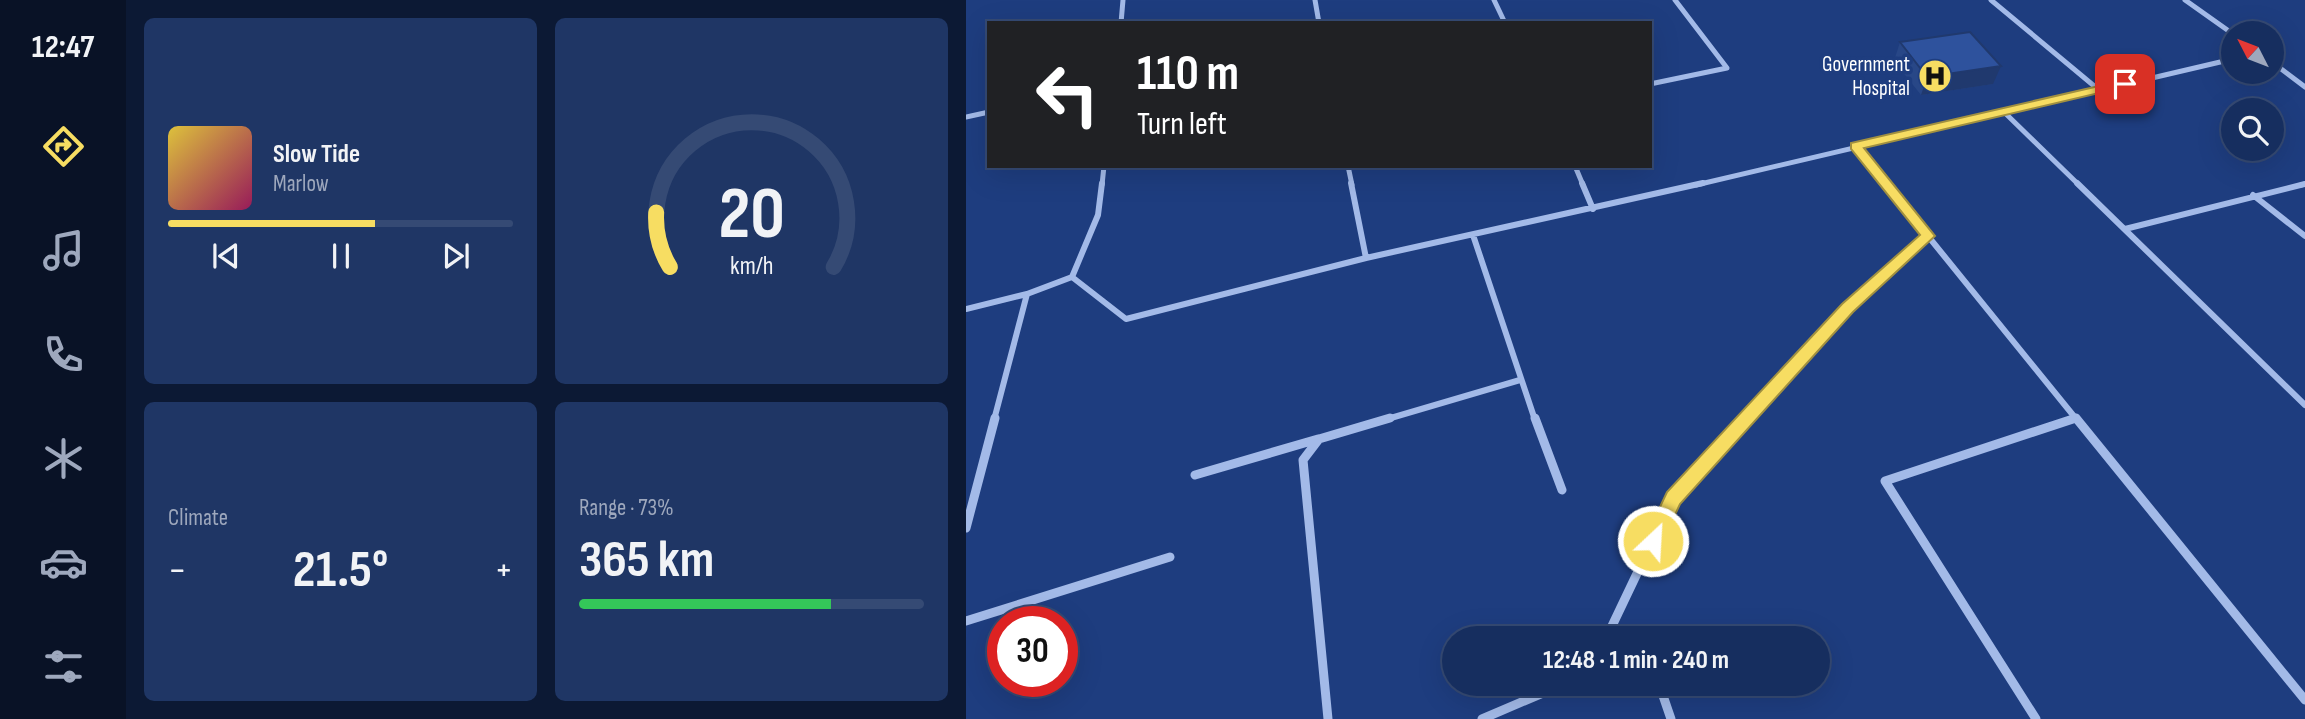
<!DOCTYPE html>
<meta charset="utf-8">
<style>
:root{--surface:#162e5f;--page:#1f3665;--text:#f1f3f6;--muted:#9ea8bd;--line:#354a74;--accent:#f7dd62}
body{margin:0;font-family:"Sofia Sans Condensed",sans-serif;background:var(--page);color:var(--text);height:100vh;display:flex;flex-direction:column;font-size:26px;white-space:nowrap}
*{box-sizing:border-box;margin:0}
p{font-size:23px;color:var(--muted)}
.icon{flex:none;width:38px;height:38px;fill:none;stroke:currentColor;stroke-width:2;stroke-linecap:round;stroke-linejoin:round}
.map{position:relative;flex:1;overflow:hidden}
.drawer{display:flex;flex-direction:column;gap:18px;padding:18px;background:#0c1934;width:840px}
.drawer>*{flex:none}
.banner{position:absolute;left:21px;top:21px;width:665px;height:147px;border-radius:0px;box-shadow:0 7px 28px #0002,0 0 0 2px var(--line);background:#202124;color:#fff;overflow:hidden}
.needle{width:46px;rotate:312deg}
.controls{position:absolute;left:1255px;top:21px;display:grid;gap:14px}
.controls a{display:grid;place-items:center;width:63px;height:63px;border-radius:50%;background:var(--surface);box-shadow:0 7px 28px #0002,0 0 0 2px var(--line);font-size:35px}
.speed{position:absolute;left:21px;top:606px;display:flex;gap:14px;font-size:35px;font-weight:700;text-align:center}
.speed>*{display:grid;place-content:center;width:91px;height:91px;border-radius:50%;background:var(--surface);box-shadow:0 7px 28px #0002,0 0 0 2px var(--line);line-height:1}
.speed .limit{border:10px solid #d22;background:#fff;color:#111}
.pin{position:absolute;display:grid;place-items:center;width:60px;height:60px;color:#fff;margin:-30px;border-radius:14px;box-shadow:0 4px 10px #0006}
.me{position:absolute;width:77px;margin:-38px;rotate:25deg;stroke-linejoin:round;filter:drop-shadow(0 0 5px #0008)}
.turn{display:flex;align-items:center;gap:24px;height:147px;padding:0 35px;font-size:32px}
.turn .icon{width:91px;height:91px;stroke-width:2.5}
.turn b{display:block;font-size:49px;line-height:60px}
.big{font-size:52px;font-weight:700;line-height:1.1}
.drawer .card{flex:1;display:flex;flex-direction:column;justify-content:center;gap:10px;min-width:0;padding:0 24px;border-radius:10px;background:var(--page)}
.drawer .dial{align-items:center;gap:0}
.dial svg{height:182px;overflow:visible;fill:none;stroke:var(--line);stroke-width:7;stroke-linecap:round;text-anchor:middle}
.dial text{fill:var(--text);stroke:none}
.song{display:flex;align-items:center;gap:21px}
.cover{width:84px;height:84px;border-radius:10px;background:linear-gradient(135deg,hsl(50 70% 55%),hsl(330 70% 35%))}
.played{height:7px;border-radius:4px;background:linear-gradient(90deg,var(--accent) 60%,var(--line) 60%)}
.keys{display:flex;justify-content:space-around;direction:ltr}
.heat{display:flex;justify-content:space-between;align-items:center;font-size:38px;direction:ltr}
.charge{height:10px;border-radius:5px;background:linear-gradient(90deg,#34c759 73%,var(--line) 0)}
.drawer .tiles{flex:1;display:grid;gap:18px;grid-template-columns:repeat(2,1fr)}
.trip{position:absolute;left:476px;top:626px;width:388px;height:70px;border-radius:35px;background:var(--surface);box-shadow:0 7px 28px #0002,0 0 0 2px var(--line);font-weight:700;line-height:70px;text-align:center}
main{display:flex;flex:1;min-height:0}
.dock{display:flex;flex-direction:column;width:126px;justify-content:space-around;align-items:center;background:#091226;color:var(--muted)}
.dock .icon{width:49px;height:49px}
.dock .selected{color:var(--accent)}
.dock b{font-size:32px;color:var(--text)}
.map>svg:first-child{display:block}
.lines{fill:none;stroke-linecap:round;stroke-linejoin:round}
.minor-far2{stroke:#a3bae8;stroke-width:5}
.minor-far1{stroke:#a3bae8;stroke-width:6}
.minor{stroke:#a3bae8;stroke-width:9}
.wall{fill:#284787}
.shaded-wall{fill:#20396e}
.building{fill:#2e529d;stroke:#20396e;stroke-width:2}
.route{fill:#f7dd62;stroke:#a19040;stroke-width:2}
.labels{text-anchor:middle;stroke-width:7;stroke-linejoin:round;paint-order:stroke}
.far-poi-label{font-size:21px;fill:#fff;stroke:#1e3d7f;text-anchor:end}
</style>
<main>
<nav class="dock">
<b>12:47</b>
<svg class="icon selected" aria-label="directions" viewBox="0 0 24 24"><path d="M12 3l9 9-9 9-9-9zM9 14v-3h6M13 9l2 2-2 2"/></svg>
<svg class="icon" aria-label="music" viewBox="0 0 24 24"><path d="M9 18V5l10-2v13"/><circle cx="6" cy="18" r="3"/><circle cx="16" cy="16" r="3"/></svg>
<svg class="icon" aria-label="phone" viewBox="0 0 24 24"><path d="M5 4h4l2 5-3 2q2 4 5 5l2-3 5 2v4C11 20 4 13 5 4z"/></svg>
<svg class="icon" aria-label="climate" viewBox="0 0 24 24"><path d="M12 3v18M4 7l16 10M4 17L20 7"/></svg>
<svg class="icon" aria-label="car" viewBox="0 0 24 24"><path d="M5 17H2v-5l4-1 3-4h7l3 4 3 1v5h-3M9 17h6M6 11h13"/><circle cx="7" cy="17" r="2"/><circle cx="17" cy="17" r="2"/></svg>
<svg class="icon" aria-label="filters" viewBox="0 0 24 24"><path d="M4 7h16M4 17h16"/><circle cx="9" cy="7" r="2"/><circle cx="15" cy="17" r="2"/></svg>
</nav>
<section class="drawer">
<div class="tiles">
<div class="card">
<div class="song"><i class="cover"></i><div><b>Slow Tide</b><p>Marlow</p></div></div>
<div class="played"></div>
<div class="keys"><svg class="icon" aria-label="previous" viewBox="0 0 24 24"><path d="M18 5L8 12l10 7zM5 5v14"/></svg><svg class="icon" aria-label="pause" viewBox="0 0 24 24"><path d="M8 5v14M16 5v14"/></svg><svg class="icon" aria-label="next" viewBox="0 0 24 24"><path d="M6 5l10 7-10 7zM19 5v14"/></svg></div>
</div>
<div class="card dial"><svg viewBox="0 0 100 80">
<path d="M14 69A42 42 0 1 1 86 69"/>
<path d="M14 69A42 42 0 0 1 8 45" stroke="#f7dd62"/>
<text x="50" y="56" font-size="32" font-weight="700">20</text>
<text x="50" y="72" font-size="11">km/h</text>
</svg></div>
<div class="card"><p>Climate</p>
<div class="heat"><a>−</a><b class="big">21.5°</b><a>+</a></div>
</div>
<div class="card"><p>Range · 73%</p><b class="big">365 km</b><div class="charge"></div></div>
</div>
</section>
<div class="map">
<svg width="1339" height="719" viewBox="0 0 1339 719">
<rect width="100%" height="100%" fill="#1e3d7f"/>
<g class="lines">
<path class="minor-far2" d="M 349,0 L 353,23
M 528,0 L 539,23
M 1025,0 L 1133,90
M 1219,0 L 1267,34
M 155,23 L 157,0
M 1306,62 L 1339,87
M 684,84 L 761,68 L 709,0
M 1038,112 L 1113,185
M 0,117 L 23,112
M 889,146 L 921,185
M 382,166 L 386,185
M 609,166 L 617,185
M 136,185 L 138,166
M 730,185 L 1267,59
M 1335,185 L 1339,184"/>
<path class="minor-far1" d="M 385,183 L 400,258
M 616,183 L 627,209
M 919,183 L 1111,420
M 1111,183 L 1339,405
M 1287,195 L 1339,236
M 1159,229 L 1339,184
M 507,235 L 569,420
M 106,277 L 160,319 L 400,258 L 737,183
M 0,309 L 61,294 L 106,277 L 132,215 L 136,183
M 28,420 L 61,294
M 418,420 L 554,380
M 779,420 L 882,308 L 962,236
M 1104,420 L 1110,418"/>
<path class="minor" d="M 569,418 L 596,490
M 1110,418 L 1339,700
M 229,475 L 352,439
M 0,528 L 29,418
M 0,621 L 204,557
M 640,639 L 646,626
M 656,639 L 646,626 L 707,498 L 781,418
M 693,684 L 705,719
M 362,719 L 337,460 L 353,439 L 424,418
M 516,719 L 598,684
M 1070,719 L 919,481 L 1110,418"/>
</g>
<path class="wall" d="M 934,42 L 1027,84 L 955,95 L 928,61 Z"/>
<path class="shaded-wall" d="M 1035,66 L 1027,84 L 955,95 L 961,77 Z"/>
<path class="building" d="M 1004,32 L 1035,66 L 961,77 L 934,42 Z"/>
<path class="route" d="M 1159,80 L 1163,81 L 1163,86 L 898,148 L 969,236 L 887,312 L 714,504 L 694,547 L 687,550 L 680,547 L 678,541 L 701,492 L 876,304 L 954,235 L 885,149 L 885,143 Z"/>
<defs>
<symbol id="hospital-disc" viewBox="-11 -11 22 22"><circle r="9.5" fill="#f7dd62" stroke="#1e3d7f"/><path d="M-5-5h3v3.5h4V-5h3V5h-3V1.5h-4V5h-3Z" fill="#111"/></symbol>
</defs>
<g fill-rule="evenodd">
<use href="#hospital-disc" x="950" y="57" width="38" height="38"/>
</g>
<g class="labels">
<g class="far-poi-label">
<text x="944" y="71">Government<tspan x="944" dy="24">Hospital</tspan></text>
</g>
</g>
</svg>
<div class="controls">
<a><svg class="needle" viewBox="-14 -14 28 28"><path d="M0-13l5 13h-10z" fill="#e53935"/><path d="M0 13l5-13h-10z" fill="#9ea8bd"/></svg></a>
<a><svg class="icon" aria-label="search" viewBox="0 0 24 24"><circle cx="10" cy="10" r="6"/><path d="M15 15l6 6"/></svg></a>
</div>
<div class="speed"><div class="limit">30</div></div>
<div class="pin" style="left:1159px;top:84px;background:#d93025"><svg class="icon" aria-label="arrive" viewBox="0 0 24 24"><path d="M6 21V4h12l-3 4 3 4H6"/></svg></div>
<svg class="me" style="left:687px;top:541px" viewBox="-20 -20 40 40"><circle r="17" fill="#f7dd62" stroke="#fff" stroke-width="3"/><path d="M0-11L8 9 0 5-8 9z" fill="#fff"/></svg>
<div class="trip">12:48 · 1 min · 240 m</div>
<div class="banner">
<div class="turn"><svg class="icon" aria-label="left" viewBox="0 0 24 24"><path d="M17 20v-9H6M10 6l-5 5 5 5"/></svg><div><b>110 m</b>Turn left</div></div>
</div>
</div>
</main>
